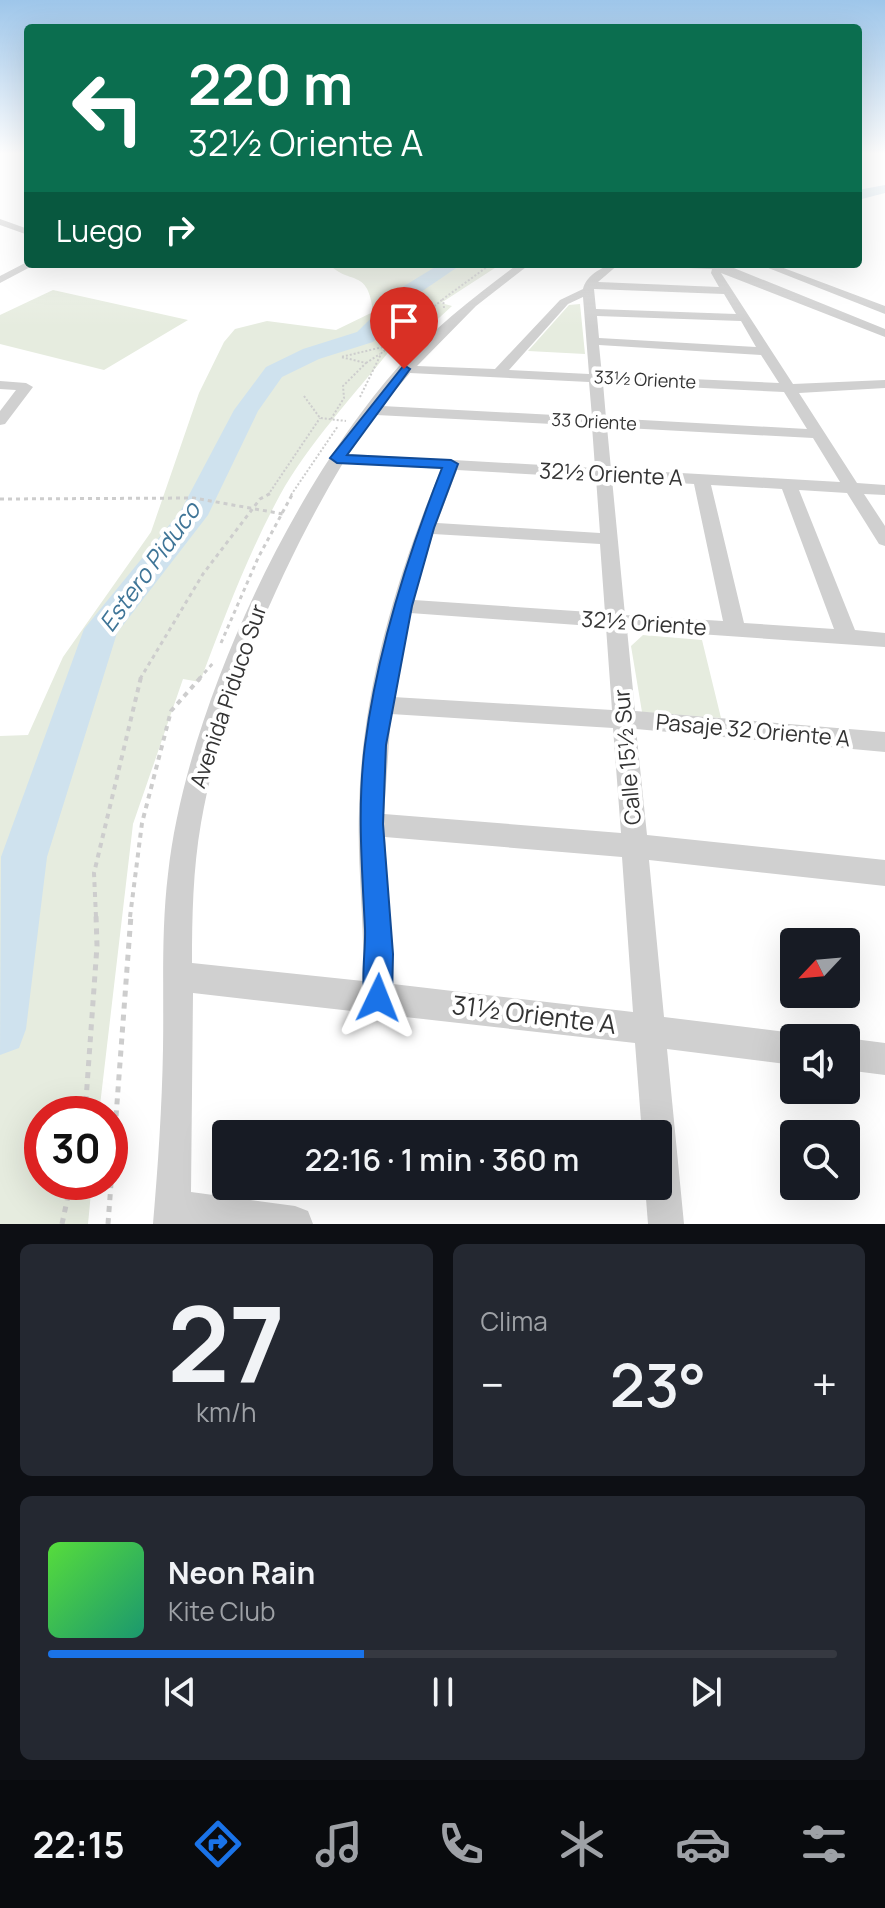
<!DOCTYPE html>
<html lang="es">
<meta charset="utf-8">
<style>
:root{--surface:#171b24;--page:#242831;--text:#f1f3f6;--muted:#9ea1a6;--line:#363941;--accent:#1a73e8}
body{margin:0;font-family:Manrope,sans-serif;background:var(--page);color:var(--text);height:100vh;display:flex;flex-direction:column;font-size:30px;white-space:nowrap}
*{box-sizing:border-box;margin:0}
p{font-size:26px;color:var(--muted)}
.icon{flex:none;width:44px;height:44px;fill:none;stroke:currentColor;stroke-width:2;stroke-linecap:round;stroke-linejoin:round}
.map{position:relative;height:1224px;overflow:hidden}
.details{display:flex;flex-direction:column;gap:20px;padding:20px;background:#0d0f14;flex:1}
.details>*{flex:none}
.guide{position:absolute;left:24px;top:24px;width:838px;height:244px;border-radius:8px;box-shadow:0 8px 32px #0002;background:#0b6e4f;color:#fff;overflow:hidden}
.needle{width:52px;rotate:244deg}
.fabs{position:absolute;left:780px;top:928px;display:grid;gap:16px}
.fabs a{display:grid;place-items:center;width:80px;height:80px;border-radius:8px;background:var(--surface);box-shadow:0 8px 32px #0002;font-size:40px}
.speed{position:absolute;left:24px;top:1096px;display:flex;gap:16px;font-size:40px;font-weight:700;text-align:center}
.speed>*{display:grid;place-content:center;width:104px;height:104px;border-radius:50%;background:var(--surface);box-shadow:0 8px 32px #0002;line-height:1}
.speed .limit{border:12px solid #d22;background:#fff;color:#111}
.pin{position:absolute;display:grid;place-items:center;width:68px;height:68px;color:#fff;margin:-82px -34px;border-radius:50% 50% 50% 0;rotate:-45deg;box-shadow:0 0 8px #0007}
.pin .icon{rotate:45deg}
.me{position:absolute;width:88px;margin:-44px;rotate:2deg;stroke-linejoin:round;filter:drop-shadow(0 0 6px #0008)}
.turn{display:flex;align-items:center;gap:28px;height:168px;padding:0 32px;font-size:36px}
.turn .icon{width:104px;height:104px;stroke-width:2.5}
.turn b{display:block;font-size:56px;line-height:68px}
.then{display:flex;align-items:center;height:76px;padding:0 32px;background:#0003;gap:16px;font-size:30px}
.big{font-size:60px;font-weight:600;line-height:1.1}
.details .tile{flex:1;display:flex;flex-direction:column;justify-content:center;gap:12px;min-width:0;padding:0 28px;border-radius:12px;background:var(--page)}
.details .dial{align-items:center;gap:0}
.dial b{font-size:104px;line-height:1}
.song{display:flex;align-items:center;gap:24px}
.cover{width:96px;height:96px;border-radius:12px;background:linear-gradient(135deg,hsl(110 70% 55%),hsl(160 70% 35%))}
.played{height:8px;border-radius:4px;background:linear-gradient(90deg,var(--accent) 40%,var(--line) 40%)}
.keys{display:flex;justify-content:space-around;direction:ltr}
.heat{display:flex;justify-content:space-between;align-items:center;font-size:44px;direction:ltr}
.details .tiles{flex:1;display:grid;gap:20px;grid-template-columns:1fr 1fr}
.tile:last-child{grid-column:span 2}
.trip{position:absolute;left:212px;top:1120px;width:460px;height:80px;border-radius:8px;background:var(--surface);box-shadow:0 8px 32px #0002;font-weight:600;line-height:80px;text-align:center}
.dock{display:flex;height:128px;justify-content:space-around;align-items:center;background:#090b0e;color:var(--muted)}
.dock .icon{width:56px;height:56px}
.dock .current{color:var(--accent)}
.dock b{font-size:36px;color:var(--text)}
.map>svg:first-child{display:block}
.green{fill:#e6ecdf}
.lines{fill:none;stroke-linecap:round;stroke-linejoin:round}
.river{fill:#cfe2ee;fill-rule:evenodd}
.path-far3{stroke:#cdcdcd;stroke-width:2;stroke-dasharray:2 2;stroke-linecap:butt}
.path-far2{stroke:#cdcdcd;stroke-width:3;stroke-dasharray:4 4;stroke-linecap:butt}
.path-far1{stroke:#cdcdcd;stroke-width:4;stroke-dasharray:5 5;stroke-linecap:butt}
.path{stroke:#cdcdcd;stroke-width:5;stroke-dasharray:6 6;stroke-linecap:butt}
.minor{fill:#d0d0d0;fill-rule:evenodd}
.route{fill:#1a73e8;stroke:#114b97;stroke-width:2}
.labels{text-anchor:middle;stroke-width:8;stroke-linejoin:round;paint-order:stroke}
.far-street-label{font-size:18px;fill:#333;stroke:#fff}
.street-label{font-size:22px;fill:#333;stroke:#fff}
.water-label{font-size:24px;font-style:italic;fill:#3f7597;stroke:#fff}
.near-street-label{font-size:26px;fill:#333;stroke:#fff}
</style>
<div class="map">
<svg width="885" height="1224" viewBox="0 0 885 1224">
<rect width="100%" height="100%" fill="#fff"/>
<path class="green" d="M 329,264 L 501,264 L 441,303 L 452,306 L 404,350 L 392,348 C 356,392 307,446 280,495 C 248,554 224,618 200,682 L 183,679 L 133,824 L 99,1114 L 42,1114 L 42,1182 L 92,1182 L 88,1224 L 0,1224 L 0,736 L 28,735 L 63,657 L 151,532 L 199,393 L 224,342 L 235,329 L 267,321 L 336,330 L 373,312 C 368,267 350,286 329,264 Z
M 53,290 L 188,320 L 104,370 L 0,344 L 0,315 Z
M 580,304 L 585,354 L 528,351 L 569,305 Z
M 643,635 L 702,640 L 721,718 L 642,712 L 631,646 Z"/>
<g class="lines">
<path class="river" d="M 885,185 L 885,193 L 858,200 L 858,190 Z
M 440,264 L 462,264 L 418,294 L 373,342 L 319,359 L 282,377 L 258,411 L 208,515 L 117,633 L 47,857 L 26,1029 L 19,1048 L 0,1055 L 1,857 L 84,629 L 180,512 L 234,410 L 266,367 L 303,349 L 357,332 L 404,286 Z"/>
<path class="path-far3" d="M 444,308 L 443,299 L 491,264
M 366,363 L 380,354
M 304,396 L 320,418 L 346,421
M 360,397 L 382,352 L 418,331
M 331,419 L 344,398 L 343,386 L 366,363 L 341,357 L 387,346 L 443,299
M 268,495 L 320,418
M 291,495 L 338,426"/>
<path class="path-far2" d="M 0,499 L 194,498 L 283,514
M 221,643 L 258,558 L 293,493
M 140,679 L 203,574 L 260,499 L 271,493
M 199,679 L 214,662"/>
<path class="path-far1" d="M 96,917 L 94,873 L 141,677
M 130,917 L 142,823 L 171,711 L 201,677"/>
<path class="path" d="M 85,1114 L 97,946 L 96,915
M 62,1224 L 71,1182
M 108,1224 L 131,915"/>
<path class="minor" d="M 0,219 L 28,229 L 28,235 L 0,225 Z
M 27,262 L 36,264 L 0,283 L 0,276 Z
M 518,264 L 530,264 L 476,306 L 417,366 L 495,369 L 560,300 L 583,289 C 586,275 605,264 619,264 L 598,282 L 719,287 L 711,273 L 712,269 L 665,267 L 660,264 L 724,264 L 885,329 L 885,337 L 721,273 L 793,384 L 885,380 L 885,388 L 799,393 L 857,483 L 885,485 L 885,495 L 864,494 L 885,526 L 885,546 L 879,544 L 847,493 L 799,490 L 855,630 L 885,633 L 885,647 L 627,629 L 635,711 L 885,732 L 885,752 L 636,729 L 647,835 L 885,860 L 885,886 L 649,860 L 664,1017 L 794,1033 L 805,1038 L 794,1038 L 794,1065 L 667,1049 L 684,1224 L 648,1224 L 645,1186 L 658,1186 L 658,1134 L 642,1134 L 635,1043 L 193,993 L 191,1192 L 295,1206 L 308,1211 L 313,1224 L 153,1224 C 158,1166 162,1107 163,1049 C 164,991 161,932 168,874 C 186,709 293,485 399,366 C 434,328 477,295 518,264 ZM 594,289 L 724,294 L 736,314 L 596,309 ZM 583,297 L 589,374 L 509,370 L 568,304 ZM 597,316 L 741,321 L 756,347 L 599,338 ZM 599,345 L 761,355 L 779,383 L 602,375 ZM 410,373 L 589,382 L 592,417 L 382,406 ZM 603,383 L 784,392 L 807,429 L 606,418 ZM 376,415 L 592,426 L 595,468 L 349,454 ZM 607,427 L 813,438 L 840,482 L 611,469 ZM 343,463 L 441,469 C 396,577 361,693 359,811 C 357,867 365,924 363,981 L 192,963 C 192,916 193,869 201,823 C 222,702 280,568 343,463 ZM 457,470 L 596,478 L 600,533 L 437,523 ZM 612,479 L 694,484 L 723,621 L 625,615 ZM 711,485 L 782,489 L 834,629 L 744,623 ZM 433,534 L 600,544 L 605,613 L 414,600 ZM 410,613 L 606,627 L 612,710 L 393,697 ZM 391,714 L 613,728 L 621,833 L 384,814 ZM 385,837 L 622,857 L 633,1012 L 393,984 Z
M 758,264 L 773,264 L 885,306 L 885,314 Z
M 0,381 L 26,383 L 33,387 L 5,424 L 0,425 L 0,411 L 16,390 L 0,389 Z
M 846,1038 L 885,1043 L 885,1075 L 846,1070 Z"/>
</g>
<linearGradient id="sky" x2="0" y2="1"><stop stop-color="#9ec6ea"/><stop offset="0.47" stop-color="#fff"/><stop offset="1" stop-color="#fff" stop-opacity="0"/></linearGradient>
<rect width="885" height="327" fill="url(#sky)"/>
<path class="route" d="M 404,365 L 410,369 L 347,455 L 451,460 L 458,464 L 434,528 L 412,606 L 386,745 L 383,824 L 393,954 L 392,998 L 388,1007 L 378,1011 L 368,1007 C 359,985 366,953 365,929 C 362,868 357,806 365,745 C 377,651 407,557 442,468 L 337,463 L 330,458 Z"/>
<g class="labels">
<g class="far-street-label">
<text transform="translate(645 380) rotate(3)" y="6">33½ Oriente</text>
<text transform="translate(594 422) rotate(3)" y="6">33 Oriente</text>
</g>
<g class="street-label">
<text transform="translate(611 474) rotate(3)" y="8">32½ Oriente A</text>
<text transform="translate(644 623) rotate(4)" y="8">32½ Oriente</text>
<text transform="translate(228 696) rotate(-71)" y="8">Avenida Piduco Sur</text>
<text transform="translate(753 730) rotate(5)" y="8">Pasaje 32 Oriente A</text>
<text transform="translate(627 757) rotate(-95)" y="8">Calle 15½ Sur</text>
</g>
<g class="water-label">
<text transform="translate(150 567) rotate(-54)" y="8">Estero Piduco</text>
</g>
<g class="near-street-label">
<text transform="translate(534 1015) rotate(7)" y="9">31½ Oriente A</text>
</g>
</g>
</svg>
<div class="fabs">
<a><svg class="needle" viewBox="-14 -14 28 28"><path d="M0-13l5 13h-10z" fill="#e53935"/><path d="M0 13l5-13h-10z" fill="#9ea1a6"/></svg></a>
<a><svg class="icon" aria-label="sound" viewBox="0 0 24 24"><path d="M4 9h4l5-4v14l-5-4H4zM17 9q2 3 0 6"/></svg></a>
<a><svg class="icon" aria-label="search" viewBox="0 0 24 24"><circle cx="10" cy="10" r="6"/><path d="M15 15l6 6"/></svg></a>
</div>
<div class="speed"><div class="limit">30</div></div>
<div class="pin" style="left:404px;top:369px;background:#d93025"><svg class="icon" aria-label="arrive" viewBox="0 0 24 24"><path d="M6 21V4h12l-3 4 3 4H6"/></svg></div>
<svg class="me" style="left:378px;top:998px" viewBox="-20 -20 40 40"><path d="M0-17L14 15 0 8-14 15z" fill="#1a73e8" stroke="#fff" stroke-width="4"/></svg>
<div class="trip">22:16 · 1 min · 360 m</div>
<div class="guide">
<div class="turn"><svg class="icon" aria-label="left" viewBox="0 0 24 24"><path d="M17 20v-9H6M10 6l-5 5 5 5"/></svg><div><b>220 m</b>32½ Oriente A</div></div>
<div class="then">Luego<svg class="icon" aria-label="right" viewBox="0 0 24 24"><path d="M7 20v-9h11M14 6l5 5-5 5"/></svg></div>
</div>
</div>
<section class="details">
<div class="tiles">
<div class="tile dial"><b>27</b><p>km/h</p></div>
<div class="tile"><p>Clima</p>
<div class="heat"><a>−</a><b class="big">23°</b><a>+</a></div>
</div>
<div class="tile">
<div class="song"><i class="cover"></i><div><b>Neon Rain</b><p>Kite Club</p></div></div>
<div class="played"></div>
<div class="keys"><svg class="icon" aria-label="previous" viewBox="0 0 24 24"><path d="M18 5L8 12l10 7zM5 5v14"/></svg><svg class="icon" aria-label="pause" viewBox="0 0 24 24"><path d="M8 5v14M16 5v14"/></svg><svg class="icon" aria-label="next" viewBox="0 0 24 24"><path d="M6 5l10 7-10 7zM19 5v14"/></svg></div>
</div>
</div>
</section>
<nav class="dock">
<b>22:15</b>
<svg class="icon current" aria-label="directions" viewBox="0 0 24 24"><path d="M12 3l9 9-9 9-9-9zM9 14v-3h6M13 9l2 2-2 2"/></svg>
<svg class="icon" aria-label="music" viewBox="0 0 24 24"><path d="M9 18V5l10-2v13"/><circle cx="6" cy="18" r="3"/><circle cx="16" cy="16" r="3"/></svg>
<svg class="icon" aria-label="phone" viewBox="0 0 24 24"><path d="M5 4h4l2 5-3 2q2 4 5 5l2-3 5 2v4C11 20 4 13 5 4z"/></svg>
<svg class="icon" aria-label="climate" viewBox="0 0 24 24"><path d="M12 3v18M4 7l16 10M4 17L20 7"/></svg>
<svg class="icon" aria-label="car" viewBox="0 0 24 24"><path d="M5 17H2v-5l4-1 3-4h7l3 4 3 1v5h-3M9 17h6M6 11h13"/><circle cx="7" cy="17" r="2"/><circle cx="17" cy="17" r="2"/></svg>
<svg class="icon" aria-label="filters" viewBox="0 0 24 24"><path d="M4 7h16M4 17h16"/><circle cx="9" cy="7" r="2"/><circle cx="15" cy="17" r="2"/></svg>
</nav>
